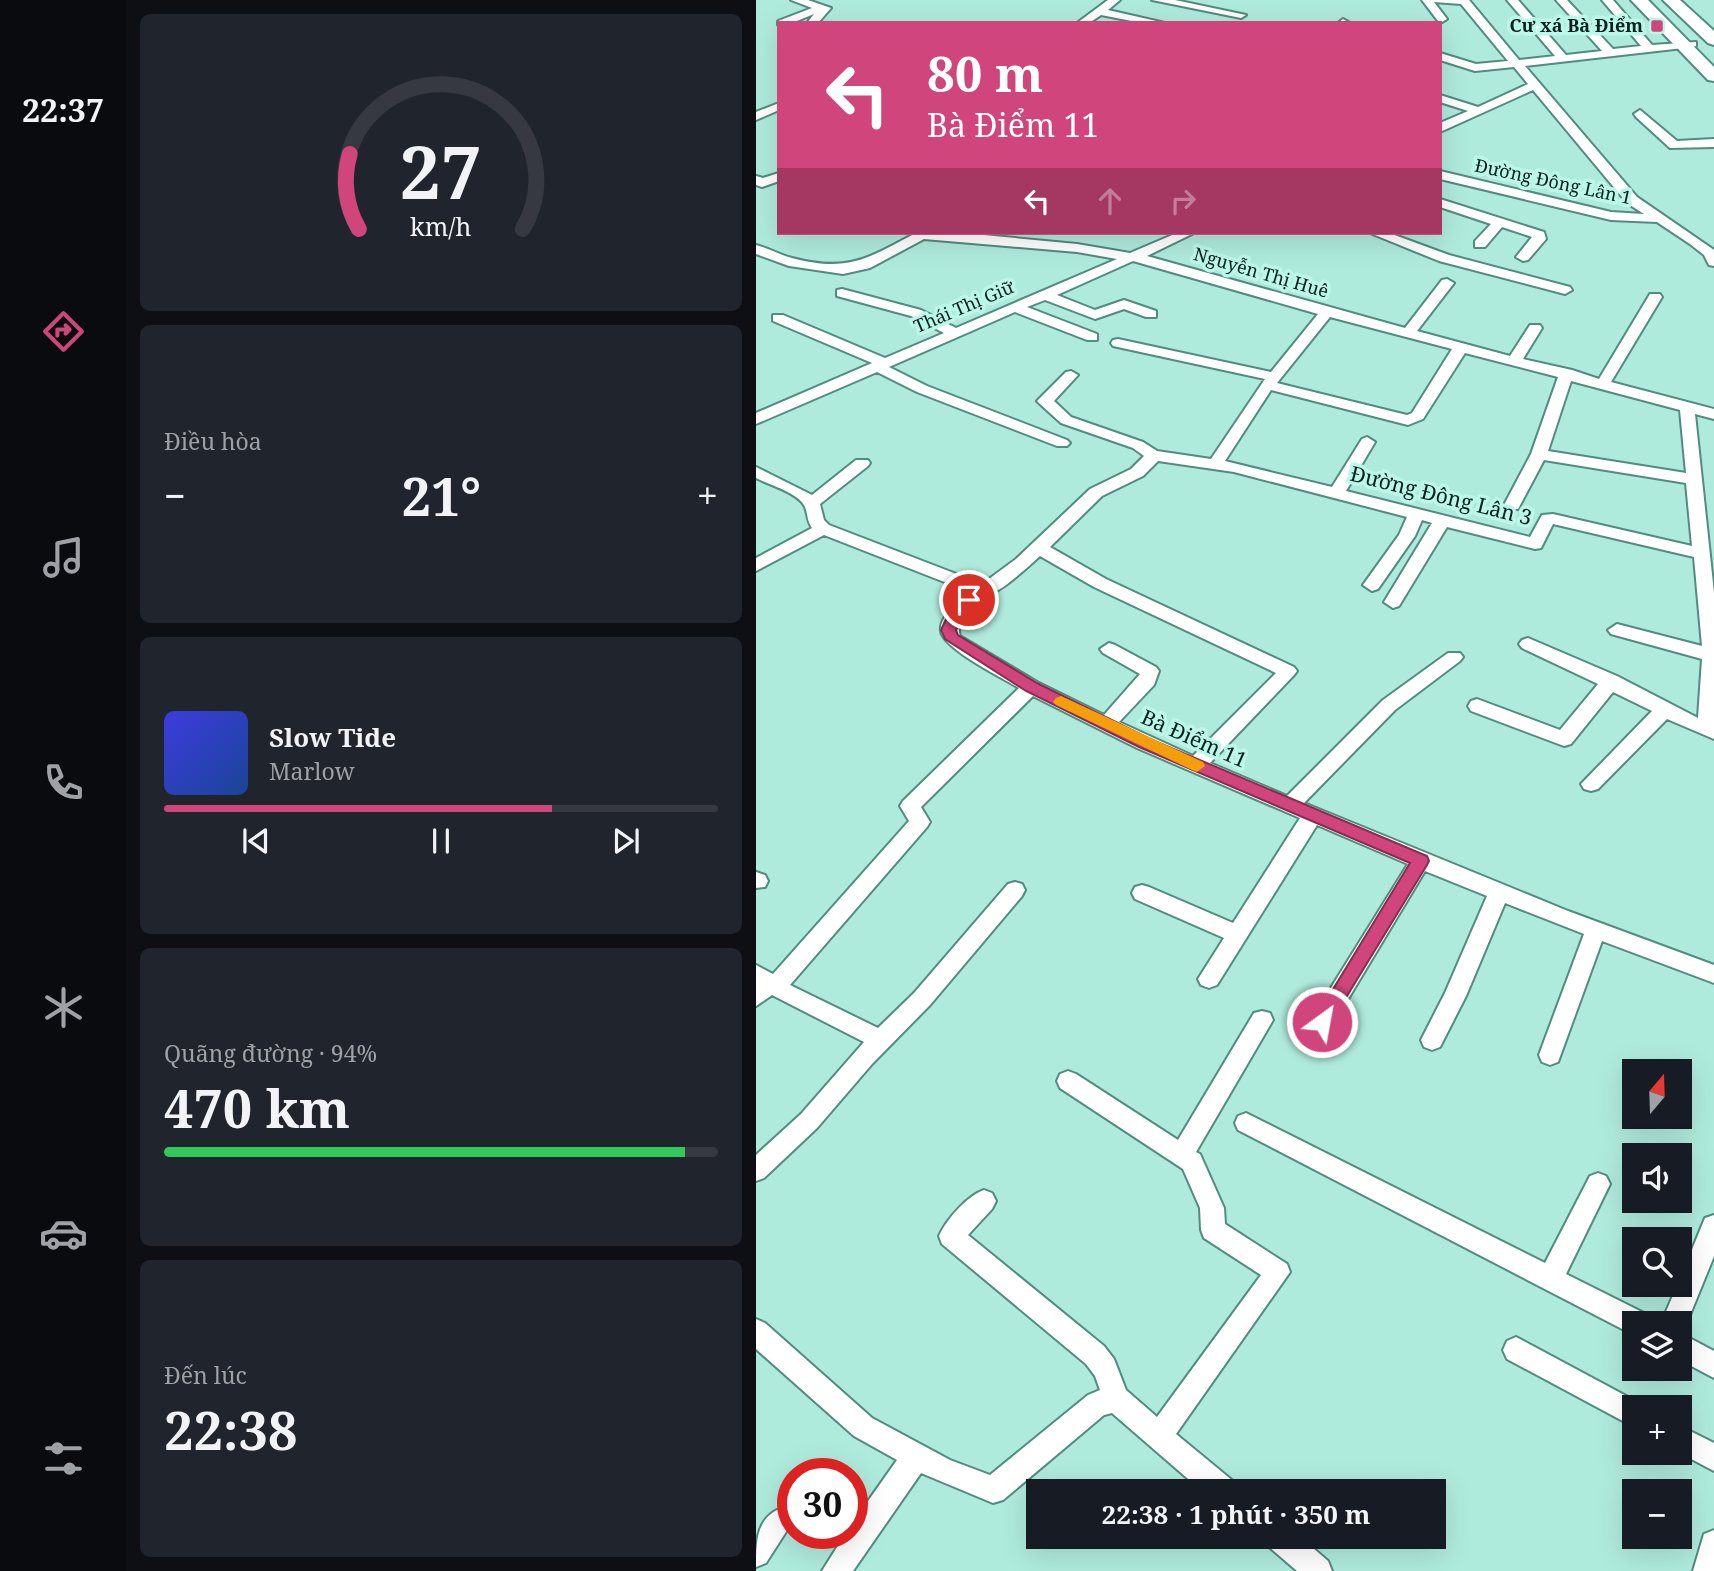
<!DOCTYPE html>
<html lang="vi">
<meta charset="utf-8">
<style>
:root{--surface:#171b24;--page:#20242c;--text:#f1f3f6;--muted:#9ea1a6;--line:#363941;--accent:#cf457c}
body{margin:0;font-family:"Noto Serif",serif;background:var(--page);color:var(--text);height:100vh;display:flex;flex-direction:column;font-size:26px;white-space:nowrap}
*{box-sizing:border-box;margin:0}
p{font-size:23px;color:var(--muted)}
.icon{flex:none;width:38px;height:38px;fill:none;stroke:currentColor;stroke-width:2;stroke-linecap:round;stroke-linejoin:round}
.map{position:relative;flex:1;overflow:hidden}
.details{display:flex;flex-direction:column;gap:14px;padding:14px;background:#0d0f14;width:630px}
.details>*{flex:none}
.top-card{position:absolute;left:21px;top:21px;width:665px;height:214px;border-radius:0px;box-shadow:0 7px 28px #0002;background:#cf457c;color:#fff;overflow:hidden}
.needle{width:46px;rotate:19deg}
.controls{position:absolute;left:866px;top:1059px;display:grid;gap:14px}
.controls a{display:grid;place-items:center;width:70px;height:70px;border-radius:0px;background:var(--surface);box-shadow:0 7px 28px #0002;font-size:35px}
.speed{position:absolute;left:21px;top:1458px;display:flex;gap:14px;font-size:35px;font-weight:700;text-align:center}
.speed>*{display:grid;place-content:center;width:91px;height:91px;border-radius:50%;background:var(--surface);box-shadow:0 7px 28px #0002;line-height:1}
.speed .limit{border:10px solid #d22;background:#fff;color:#111}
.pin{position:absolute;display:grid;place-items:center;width:60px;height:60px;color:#fff;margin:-30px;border:4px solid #fff;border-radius:50%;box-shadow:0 2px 7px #0007}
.me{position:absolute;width:77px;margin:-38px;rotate:32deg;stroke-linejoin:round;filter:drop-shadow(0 0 5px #0008)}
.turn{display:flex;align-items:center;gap:24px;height:147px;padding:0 35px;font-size:32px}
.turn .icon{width:91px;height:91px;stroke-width:2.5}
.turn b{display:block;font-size:49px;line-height:60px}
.lanes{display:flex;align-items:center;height:66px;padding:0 35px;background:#0003;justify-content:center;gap:35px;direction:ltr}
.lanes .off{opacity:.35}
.big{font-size:52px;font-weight:700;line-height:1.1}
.details .tile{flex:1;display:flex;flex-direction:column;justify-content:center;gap:10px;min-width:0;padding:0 24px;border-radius:10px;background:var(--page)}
.details .dial{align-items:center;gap:0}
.dial svg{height:182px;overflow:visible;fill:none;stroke:var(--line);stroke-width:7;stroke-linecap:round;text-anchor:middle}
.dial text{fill:var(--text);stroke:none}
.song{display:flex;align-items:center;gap:21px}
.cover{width:84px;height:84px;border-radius:10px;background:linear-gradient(135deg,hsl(240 70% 55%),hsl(220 70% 35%))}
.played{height:7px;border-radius:4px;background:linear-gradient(90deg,var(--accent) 70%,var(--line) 70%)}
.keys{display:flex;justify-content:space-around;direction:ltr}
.heat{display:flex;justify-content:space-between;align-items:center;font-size:38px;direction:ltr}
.charge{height:10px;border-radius:5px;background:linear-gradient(90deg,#34c759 94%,var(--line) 0)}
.trip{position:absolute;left:270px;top:1479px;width:420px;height:70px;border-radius:0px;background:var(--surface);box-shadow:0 7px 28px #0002;font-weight:700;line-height:70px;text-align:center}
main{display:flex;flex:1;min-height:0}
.menu{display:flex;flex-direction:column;width:126px;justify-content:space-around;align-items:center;background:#090b0e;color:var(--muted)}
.menu .icon{width:49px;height:49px}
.menu .on{color:var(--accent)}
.menu b{font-size:32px;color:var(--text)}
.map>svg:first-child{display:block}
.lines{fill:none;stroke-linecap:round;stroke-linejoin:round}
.minor-casing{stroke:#528b7f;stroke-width:4}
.highway-casing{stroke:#528b7f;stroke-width:4}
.minor{fill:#fff;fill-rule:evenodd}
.highway{fill:#fff;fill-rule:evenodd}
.route{fill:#cf457c;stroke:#872d51;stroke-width:2}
.slow{fill:#f59e0b}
.poi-dot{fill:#cf457c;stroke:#bcf8ea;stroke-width:2.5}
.labels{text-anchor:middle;stroke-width:7;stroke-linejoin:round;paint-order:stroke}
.far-poi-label{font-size:18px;font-weight:bold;fill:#0a221e;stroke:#bcf8ea;text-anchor:end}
.far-street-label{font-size:18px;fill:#0a221e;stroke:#bcf8ea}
.street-label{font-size:21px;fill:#0a221e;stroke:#bcf8ea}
</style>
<main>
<nav class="menu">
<b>22:37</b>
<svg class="icon on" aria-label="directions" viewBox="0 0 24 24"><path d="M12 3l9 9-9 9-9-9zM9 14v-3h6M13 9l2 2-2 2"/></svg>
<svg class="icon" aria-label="music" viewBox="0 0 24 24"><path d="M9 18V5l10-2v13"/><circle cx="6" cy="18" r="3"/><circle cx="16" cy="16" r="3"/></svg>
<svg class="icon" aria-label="phone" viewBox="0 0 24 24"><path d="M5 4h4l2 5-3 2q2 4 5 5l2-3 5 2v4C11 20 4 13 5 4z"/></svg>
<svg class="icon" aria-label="climate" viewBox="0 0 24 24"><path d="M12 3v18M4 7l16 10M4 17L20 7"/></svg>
<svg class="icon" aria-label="car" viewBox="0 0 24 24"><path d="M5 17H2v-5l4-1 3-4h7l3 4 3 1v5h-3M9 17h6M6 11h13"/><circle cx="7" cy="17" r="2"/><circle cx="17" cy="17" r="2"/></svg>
<svg class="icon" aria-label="filters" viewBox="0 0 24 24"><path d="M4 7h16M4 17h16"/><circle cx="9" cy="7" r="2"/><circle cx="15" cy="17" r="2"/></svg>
</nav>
<section class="details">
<div class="tile dial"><svg viewBox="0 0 100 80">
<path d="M14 69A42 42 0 1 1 86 69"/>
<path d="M14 69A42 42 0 0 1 10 36" stroke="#cf457c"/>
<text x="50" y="56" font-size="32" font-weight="700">27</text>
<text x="50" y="72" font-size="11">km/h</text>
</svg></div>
<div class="tile"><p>Điều hòa</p>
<div class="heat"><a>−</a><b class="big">21°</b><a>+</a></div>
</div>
<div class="tile">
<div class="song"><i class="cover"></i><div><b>Slow Tide</b><p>Marlow</p></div></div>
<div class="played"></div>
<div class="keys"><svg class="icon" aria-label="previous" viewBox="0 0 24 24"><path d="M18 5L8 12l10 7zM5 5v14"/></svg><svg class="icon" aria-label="pause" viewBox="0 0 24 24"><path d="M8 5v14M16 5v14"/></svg><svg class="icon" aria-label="next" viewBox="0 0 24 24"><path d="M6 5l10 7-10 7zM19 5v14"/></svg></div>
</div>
<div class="tile"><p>Quãng đường · 94%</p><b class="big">470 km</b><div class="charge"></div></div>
<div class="tile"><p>Đến lúc</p><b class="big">22:38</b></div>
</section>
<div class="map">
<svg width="958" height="1571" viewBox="0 0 958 1571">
<rect width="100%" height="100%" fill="#afebdd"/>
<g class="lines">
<defs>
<path id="minor" d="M 35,0 L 52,0 L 75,8 L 62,23 L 51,23 L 58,14 L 36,23 L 23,23 L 22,25 L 22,21 L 56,8 Z
M 352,0 L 364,0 L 352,10 L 409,23 L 386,23 L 345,15 L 333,23 L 321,23 Z
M 396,0 L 419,0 L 490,15 L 485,18 Z
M 666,0 L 713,0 L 763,60 L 799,56 L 751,0 L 762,0 L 810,55 L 846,51 L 800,0 L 811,0 L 857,49 L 885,46 L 846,0 L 857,0 L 896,45 L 940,42 L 940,46 L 936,47 L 769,66 L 881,197 L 958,250 L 958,266 L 953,265 L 948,255 L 934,244 L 901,222 L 855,220 L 684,179 L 684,171 L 855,212 L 888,214 L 871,203 L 777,90 L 684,132 L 684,123 L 712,111 L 684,102 L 684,95 L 722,107 L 772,84 L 758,67 L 719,71 L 684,60 L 684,53 L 720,64 L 752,61 L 705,4 L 678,2 L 691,19 L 686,22 L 682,21 Z
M 587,19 L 594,23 L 582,23 Z
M 23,103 L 23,110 L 0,120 L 0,112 Z
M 884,110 L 921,141 L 958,139 L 958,147 L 914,148 L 880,117 L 878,114 Z
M 23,173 L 23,181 L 6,187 L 0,185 L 0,176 L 7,178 Z
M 684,199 L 788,232 L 790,239 L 772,260 L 767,261 L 760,257 L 776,237 L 746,227 L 729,247 L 719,247 L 719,241 L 735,224 L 684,207 Z
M 160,233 L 206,233 L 321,244 L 374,253 L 421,233 L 438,233 L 391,256 L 649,328 L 686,280 L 691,279 L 698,283 L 661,331 L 754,356 L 774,325 L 784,325 L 786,328 L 767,359 L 816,370 L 843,379 L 894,294 L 904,294 L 906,297 L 855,382 L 958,409 L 958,419 L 939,414 L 958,593 L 958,739 L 911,719 L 842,789 L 835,791 L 828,789 L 825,784 L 896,711 L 857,692 L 815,744 L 808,746 L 715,711 L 712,706 L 715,701 L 721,699 L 804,730 L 842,684 L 766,648 L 763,644 L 766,640 L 772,638 L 861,676 L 942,718 L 946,659 L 855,634 L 852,630 L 861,624 L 946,646 L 938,557 L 797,524 L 785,548 L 779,549 L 691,527 L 643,606 L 637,608 L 628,602 L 676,523 L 666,520 L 659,536 L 622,589 L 616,591 L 607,585 L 643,535 L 651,517 L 478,472 L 402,461 L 387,476 L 346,496 L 294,547 L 350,579 L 538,667 L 541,671 L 538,675 L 454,763 L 531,796 L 627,700 L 692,653 L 704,653 L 707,657 L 704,661 L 639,710 L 548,803 L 812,911 L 958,965 L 958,983 L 846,941 L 802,1062 L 794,1065 L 786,1062 L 783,1055 L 828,934 L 749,903 L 710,996 L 684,1047 L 676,1050 L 668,1047 L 665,1040 L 689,993 L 731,896 L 669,871 L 574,1029 L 566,1031 L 558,1029 L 555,1022 L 558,1015 L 652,864 L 561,825 L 461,985 L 453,988 L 445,985 L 442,979 L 468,938 L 379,899 L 376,893 L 379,887 L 386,885 L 393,887 L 477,923 L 544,818 L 381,748 L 277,696 L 165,807 L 174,822 L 171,827 L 34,985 L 122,1028 L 158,993 L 252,884 L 259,882 L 266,884 L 269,890 L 266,896 L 174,1005 L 116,1064 L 61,1128 L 8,1178 L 0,1181 L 0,1155 L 45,1114 L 108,1042 L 16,995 L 0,1006 L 0,965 L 17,974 L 153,821 L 144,806 L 147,801 L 263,688 C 247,678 186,648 185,631 C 183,619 197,608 204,599 L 202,593 L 191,583 L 68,535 L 0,571 L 0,558 L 56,528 C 51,521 52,515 49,507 C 43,493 13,485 0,478 L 0,467 L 56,495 L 100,460 L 112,460 L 114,463 L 112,466 L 64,504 L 68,520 L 73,525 L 203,575 L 218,590 L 260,559 L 334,489 L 375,469 L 388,456 L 377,448 L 305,423 L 284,404 L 281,401 L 310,372 L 315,371 L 322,375 L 298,401 L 315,417 L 387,442 L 401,451 L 455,459 L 509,379 L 357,346 L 355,343 L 357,340 L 362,339 L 515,372 L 562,314 L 377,261 L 301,295 L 339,310 L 368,300 L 400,311 L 400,317 L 390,317 L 368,309 L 339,319 L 289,300 L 271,307 L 341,334 L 341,340 L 331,340 L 259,312 L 133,367 L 171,386 L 311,440 L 314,443 L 311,446 L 301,446 L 161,392 L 121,372 L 0,424 L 0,413 L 116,363 L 17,321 L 17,315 L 27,315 L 129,358 L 188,333 L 155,316 L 81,296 L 81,290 L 86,289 L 165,310 L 200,328 L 361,259 L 321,252 L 168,239 L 114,268 L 87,274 L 33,266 L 0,254 L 0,245 C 12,248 24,255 36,258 C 93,273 112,258 160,233 ZM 574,317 L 696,349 L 656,413 L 651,415 L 521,383 ZM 709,353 L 802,377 L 775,454 L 748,505 L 750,509 L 762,509 L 788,460 L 930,483 L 936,546 L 797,514 L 786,515 L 774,537 L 590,491 L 619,442 L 611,437 L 606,439 L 576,487 L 469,461 L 515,390 L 652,425 L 667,419 ZM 815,381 L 924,410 L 930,473 L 792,451 ZM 284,556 L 338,587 L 520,673 L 437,756 L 363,722 L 398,685 L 403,671 L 400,667 L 359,645 L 353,643 L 344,649 L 347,653 L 384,674 L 348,715 L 281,682 L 204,636 C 196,612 235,596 250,585 C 262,576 273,566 284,556 Z
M 614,233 L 633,233 L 693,255 L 814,287 L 816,290 L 809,294 L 683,261 Z
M 0,872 L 9,875 L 12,881 L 9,887 L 0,888 Z
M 506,1011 L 514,1013 L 517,1020 L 440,1152 L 444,1154 L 468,1208 L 469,1224 L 531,1264 L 534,1272 L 420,1434 L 477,1481 L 481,1491 L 446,1491 L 356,1413 L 348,1415 L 247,1500 L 237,1503 L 165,1473 L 97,1571 L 66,1571 L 90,1533 L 96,1533 L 96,1524 L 141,1460 L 98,1436 L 0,1349 L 0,1319 L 9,1323 L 116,1418 L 194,1460 L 234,1475 L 332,1395 L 344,1390 L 339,1376 L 330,1364 L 186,1244 L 183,1236 C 190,1220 211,1196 228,1190 L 236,1193 L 240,1201 L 236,1209 L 212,1235 L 348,1346 L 358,1359 L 370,1390 L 401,1417 L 505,1275 L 448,1238 L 445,1230 L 444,1208 L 427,1169 L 304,1088 L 301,1081 L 304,1074 L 312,1071 L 320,1074 L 422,1140 L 498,1013 Z
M 490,1113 L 789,1263 L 834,1176 L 842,1173 L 850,1176 L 854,1184 L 810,1274 L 890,1314 L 894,1323 L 878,1323 L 878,1334 L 872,1332 L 482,1130 L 479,1123 L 482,1116 Z
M 958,1215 L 958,1256 L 927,1332 L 924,1333 L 924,1323 L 905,1323 L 922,1284 L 924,1284 L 924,1279 L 949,1218 Z
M 924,1333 L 958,1351 L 958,1378 L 924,1360 Z
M 760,1337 L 887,1405 L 888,1407 L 878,1407 L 878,1427 L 751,1359 L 747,1350 L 751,1341 Z
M 924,1426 L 958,1443 L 958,1471 L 922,1452 Z
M 21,1510 L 31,1514 L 35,1524 L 10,1563 L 0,1567 C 0,1544 0,1521 21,1510 Z
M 958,1530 L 958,1571 L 937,1571 L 948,1534 Z
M 508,1536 L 543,1536 L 572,1561 L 576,1571 L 541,1571 L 512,1546 Z"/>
<path id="highway" d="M 875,0 L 892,0 L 958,67 L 958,81 L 952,80 Z
M 907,0 L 924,0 L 958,31 L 958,45 L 952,43 Z"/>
</defs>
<use href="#minor" class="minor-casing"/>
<use href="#highway" class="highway-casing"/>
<use href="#minor" class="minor"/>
<use href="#highway" class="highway"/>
</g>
<path class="route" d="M 213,595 L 220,600 L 200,630 L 202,635 L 281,683 L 394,739 L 671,856 L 673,861 L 671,865 L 572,1027 L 566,1030 L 559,1027 L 557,1022 L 654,863 L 383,747 L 270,691 L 189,639 L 185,630 L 190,619 L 208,597 Z"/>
<path class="slow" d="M 305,696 L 447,762 L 449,766 L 441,772 L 436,770 L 300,705 L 297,702 L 300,698 Z"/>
<rect class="poi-dot" x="894" y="19" width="14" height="14" rx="3.5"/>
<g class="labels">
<g class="far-poi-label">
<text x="887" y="32">Cư xá Bà Điểm</text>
</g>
<g class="far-street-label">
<text transform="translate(797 182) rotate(12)" y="6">Đường Đông Lân 1</text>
<text transform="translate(505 273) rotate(16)" y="6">Nguyễn Thị Huê</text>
<text transform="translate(208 307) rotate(-23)" y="6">Thái Thị Giữ</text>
</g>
<g class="street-label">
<text transform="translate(685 496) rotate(14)" y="7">Đường Đông Lân 3</text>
<text transform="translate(438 739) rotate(24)" y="7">Bà Điểm 11</text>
</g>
</g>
</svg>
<div class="controls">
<a><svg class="needle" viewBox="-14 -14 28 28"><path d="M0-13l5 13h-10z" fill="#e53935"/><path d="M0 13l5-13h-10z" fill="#9ea1a6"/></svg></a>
<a><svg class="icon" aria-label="sound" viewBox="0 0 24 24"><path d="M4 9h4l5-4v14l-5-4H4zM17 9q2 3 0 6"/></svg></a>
<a><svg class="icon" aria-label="search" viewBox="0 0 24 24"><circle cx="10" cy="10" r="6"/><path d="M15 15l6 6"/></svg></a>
<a><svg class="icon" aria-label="layers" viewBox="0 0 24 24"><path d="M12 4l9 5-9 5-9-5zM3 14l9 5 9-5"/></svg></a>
<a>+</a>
<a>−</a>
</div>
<div class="speed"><div class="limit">30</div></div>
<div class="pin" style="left:213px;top:600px;background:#d93025"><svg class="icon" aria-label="arrive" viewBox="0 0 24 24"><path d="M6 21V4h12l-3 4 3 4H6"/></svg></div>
<svg class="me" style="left:566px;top:1022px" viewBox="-20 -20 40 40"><circle r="17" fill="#cf457c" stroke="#fff" stroke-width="3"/><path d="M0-11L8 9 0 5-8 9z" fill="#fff"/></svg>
<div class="trip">22:38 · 1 phút · 350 m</div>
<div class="top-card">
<div class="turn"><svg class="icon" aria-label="left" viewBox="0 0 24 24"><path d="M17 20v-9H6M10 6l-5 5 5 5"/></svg><div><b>80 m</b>Bà Điểm 11</div></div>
<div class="lanes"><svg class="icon" aria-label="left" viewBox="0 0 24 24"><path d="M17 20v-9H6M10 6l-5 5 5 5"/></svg><svg class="icon off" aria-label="ahead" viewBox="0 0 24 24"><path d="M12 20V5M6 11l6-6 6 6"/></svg><svg class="icon off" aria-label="right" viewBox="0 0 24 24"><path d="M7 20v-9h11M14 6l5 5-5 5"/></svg></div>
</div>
</div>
</main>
